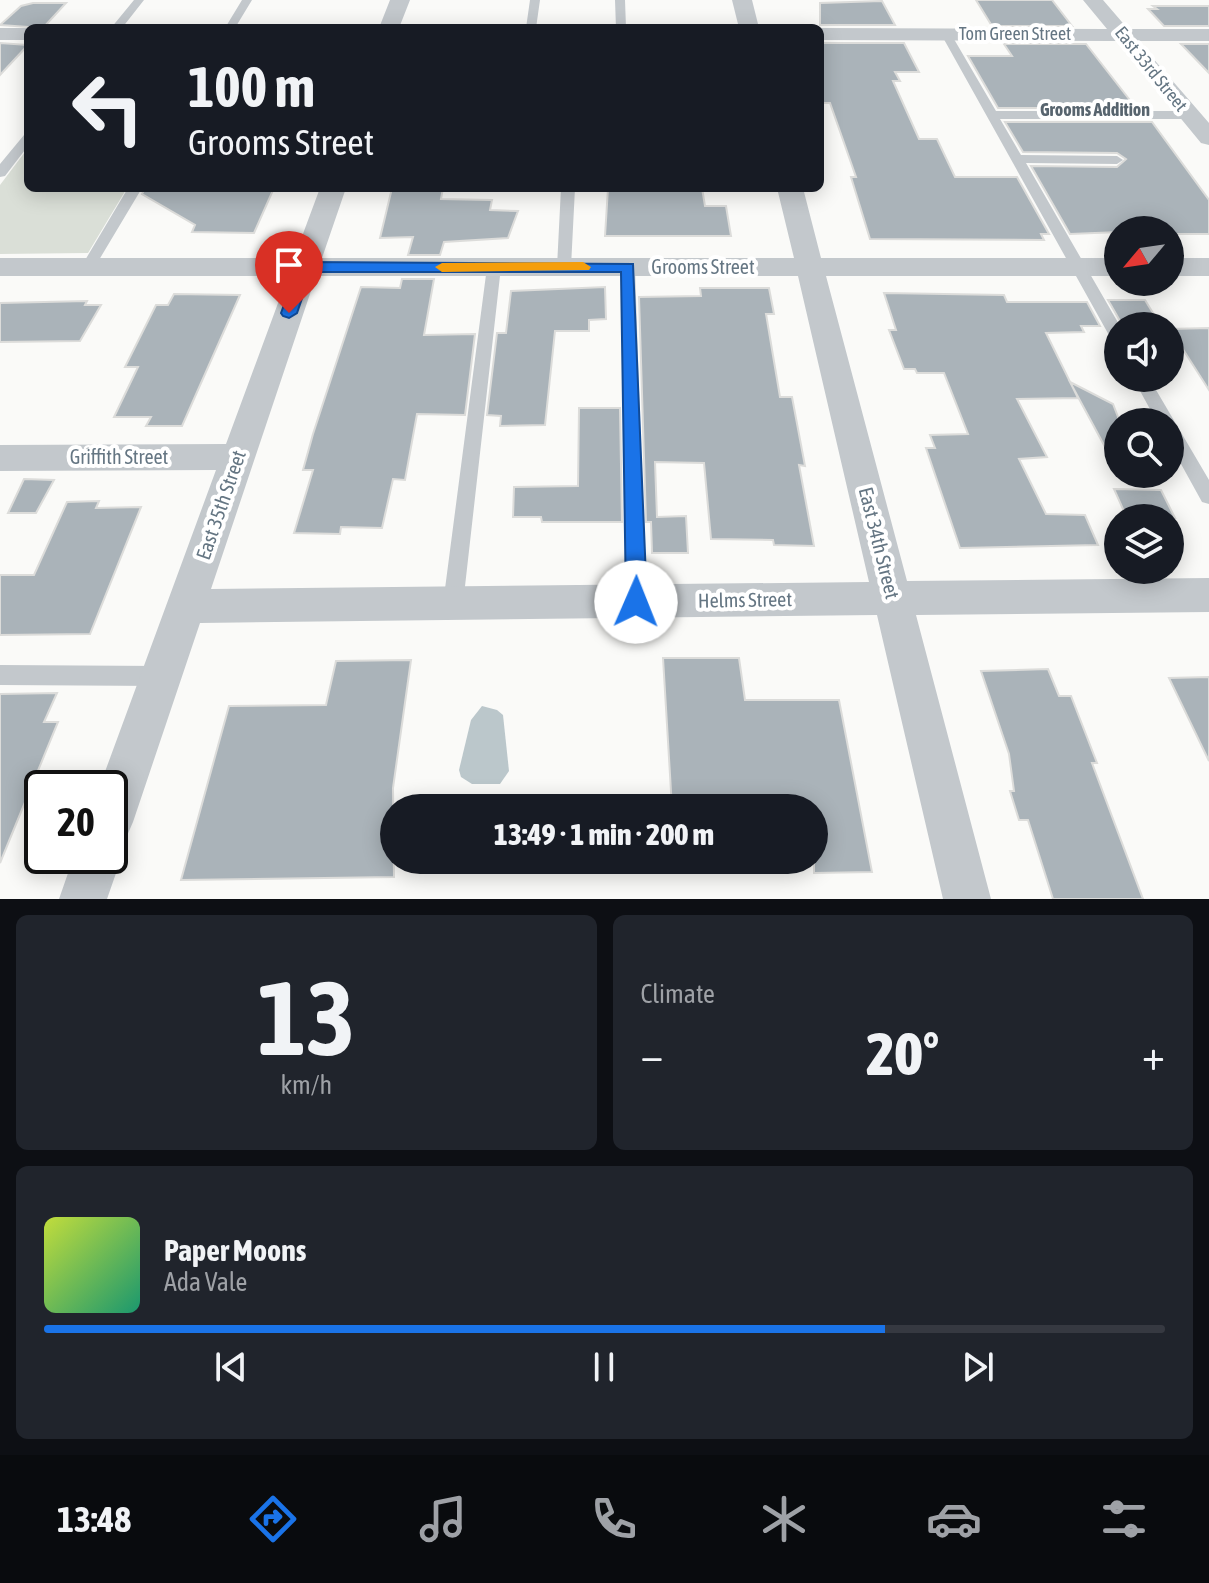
<!DOCTYPE html>
<meta charset="utf-8">
<style>
:root{--surface:#171b24;--page:#20242c;--text:#f1f3f6;--muted:#9ea1a6;--line:#363941;--accent:#1a73e8}
body{margin:0;font-family:"Asap Condensed",sans-serif;background:var(--page);color:var(--text);height:100vh;display:flex;flex-direction:column;font-size:30px;white-space:nowrap}
*{box-sizing:border-box;margin:0}
p{font-size:26px;color:var(--muted)}
.icon{flex:none;width:44px;height:44px;fill:none;stroke:currentColor;stroke-width:2;stroke-linecap:round;stroke-linejoin:round}
.map{position:relative;height:899px;overflow:hidden}
.drawer{display:flex;flex-direction:column;gap:16px;padding:16px;background:#0d0f14;flex:1}
.drawer>*{flex:none}
.banner{position:absolute;left:24px;top:24px;width:800px;height:168px;border-radius:12px;box-shadow:0 4px 20px #0003;background:#171b24;color:var(--text);overflow:hidden}
.needle{width:52px;rotate:241deg}
.tools{position:absolute;left:1104px;top:216px;display:grid;gap:16px}
.tools a{display:grid;place-items:center;width:80px;height:80px;border-radius:50%;background:var(--surface);box-shadow:0 4px 20px #0003;font-size:40px}
.speed{position:absolute;left:24px;top:770px;display:flex;gap:16px;font-size:40px;font-weight:700;text-align:center}
.speed>*{display:grid;place-content:center;width:104px;height:104px;border-radius:50%;background:var(--surface);box-shadow:0 4px 20px #0003;line-height:1}
.speed .limit{border:4px solid #111;border-radius:12px;background:#fff;color:#111}
.pin{position:absolute;display:grid;place-items:center;width:68px;height:68px;color:#fff;margin:-82px -34px;border-radius:50% 50% 50% 0;rotate:-45deg;box-shadow:0 0 8px #0007}
.pin .icon{rotate:45deg}
.me{position:absolute;width:88px;margin:-44px;rotate:1deg;stroke-linejoin:round;filter:drop-shadow(0 0 6px #0008)}
.turn{display:flex;align-items:center;gap:28px;height:168px;padding:0 32px;font-size:36px}
.turn .icon{width:104px;height:104px;stroke-width:2.5}
.turn b{display:block;font-size:56px;line-height:68px}
.big{font-size:60px;font-weight:800;line-height:1.1}
.drawer .widget{flex:1;display:flex;flex-direction:column;justify-content:center;gap:12px;min-width:0;padding:0 28px;border-radius:12px;background:var(--page)}
.drawer .dial{align-items:center;gap:0}
.dial b{font-size:104px;line-height:1}
.song{display:flex;align-items:center;gap:24px}
.cover{width:96px;height:96px;border-radius:12px;background:linear-gradient(135deg,hsl(70 70% 55%),hsl(160 70% 35%))}
.played{height:8px;border-radius:4px;background:linear-gradient(90deg,var(--accent) 75%,var(--line) 75%)}
.keys{display:flex;justify-content:space-around;direction:ltr}
.heat{display:flex;justify-content:space-between;align-items:center;font-size:44px;direction:ltr}
.drawer .tiles{flex:1;display:grid;gap:16px;grid-template-columns:1fr 1fr}
.widget:last-child{grid-column:span 2}
.trip{position:absolute;left:380px;top:794px;width:448px;height:80px;border-radius:40px;background:var(--surface);box-shadow:0 4px 20px #0003;font-weight:800;line-height:80px;text-align:center}
.menu{display:flex;height:128px;justify-content:space-around;align-items:center;background:#090b0e;color:var(--muted)}
.menu .icon{width:56px;height:56px}
.menu .active{color:var(--accent)}
.menu b{font-size:36px;color:var(--text)}
.map>svg:first-child{display:block}
.green{fill:#dadfd7}
.water{fill:#bbc7cb}
.building{fill:#aab3b9;stroke:#dcdcda;stroke-width:2}
.lines{fill:none;stroke-linecap:round;stroke-linejoin:round}
.service{fill:#c3c8cc;fill-rule:evenodd}
.minor{fill:#c3c8cc;fill-rule:evenodd}
.route{fill:#1a73e8;stroke:#114b97;stroke-width:2}
.slow{fill:#f59e0b}
.labels{text-anchor:middle;stroke-width:8;stroke-linejoin:round;paint-order:stroke}
.far-street-label{font-size:18px;fill:#657683;stroke:#fff}
.far-neighbourhood-label{font-size:18px;font-weight:bold;fill:#57646e;stroke:#fff}
.street-label{font-size:20px;fill:#657683;stroke:#fff}
</style>
<div class="map">
<svg width="1209" height="899" viewBox="0 0 1209 899">
<rect width="100%" height="100%" fill="#fafaf8"/>
<path class="green" d="M 28,148 L 28,188 L 127,188 L 88,253 L 0,254 L 0,185 Z"/>
<path class="water" d="M 482,706 L 497,710 L 503,715 L 509,771 L 500,784 L 472,784 L 461,777 L 459,770 L 471,720 Z"/>
<path class="building" d="M 976,0 L 1052,0 L 1072,26 L 992,26 Z
M 882,1 L 895,25 L 820,25 L 820,3 Z
M 33,3 L 66,3 L 43,28 L 0,25 L 21,6 Z
M 1153,6 L 1209,6 L 1209,26 L 1164,26 L 1148,9 L 1157,9 Z
M 0,43 L 28,45 L 0,75 Z
M 820,43 L 904,43 L 919,72 L 895,72 L 900,81 L 893,81 L 919,139 L 937,139 L 955,177 L 1017,177 L 1049,234 L 1041,234 L 1044,240 L 870,239 L 851,177 L 856,177 L 830,103 L 820,103 Z
M 1004,44 L 1086,44 L 1136,108 L 998,108 L 968,56 L 1012,56 Z
M 1181,44 L 1209,44 L 1209,73 Z
M 1005,122 L 1152,122 L 1209,200 L 1209,234 L 1170,234 L 1170,230 L 1070,234 L 1031,166 L 1117,167 L 1126,159 L 1117,153 L 1023,152 Z
M 145,188 L 274,188 L 254,233 L 192,232 L 195,225 L 142,194 Z
M 392,188 L 443,188 L 441,199 L 492,200 L 490,210 L 518,211 L 508,238 L 444,242 L 440,255 L 408,255 L 413,237 L 380,238 Z
M 608,188 L 702,188 L 705,206 L 726,206 L 731,236 L 605,236 Z
M 402,279 L 434,279 L 424,335 L 475,334 L 465,415 L 417,414 L 405,480 L 393,479 L 382,528 L 341,527 L 340,534 L 294,533 L 313,470 L 303,470 L 313,434 L 361,287 L 400,288 Z
M 605,287 L 606,319 L 589,320 L 589,331 L 555,331 L 545,425 L 500,426 L 501,416 L 487,415 L 497,333 L 506,333 L 511,291 Z
M 700,288 L 769,288 L 774,314 L 766,314 L 780,397 L 792,397 L 805,466 L 799,465 L 814,546 L 774,545 L 773,540 L 711,539 L 704,463 L 655,462 L 657,517 L 686,516 L 688,553 L 652,553 L 651,522 L 646,522 L 639,297 L 701,296 Z
M 884,293 L 1004,295 L 1007,302 L 1087,302 L 1100,326 L 1081,326 L 1084,332 L 1046,333 L 1078,398 L 1017,399 L 1047,457 L 1019,459 L 1046,514 L 1085,515 L 1098,545 L 960,548 L 926,448 L 935,448 L 930,435 L 968,434 L 944,373 L 917,373 L 915,369 L 904,369 L 889,330 L 896,330 Z
M 174,294 L 240,295 L 182,426 L 146,426 L 151,417 L 114,417 L 138,367 L 125,367 L 156,305 L 168,305 Z
M 1108,300 L 1145,300 L 1161,326 L 1123,326 Z
M 87,301 L 85,305 L 101,305 L 80,341 L 0,342 L 0,303 Z
M 1209,328 L 1209,390 L 1170,329 Z
M 1070,382 L 1113,404 L 1118,417 L 1118,471 Z
M 579,408 L 620,408 L 622,522 L 542,522 L 541,517 L 513,517 L 514,487 L 578,486 Z
M 24,479 L 54,480 L 36,513 L 8,513 Z
M 1114,489 L 1161,490 L 1175,518 L 1127,518 Z
M 99,501 L 96,508 L 141,507 L 90,634 L 0,635 L 0,575 L 34,575 L 67,502 Z
M 663,658 L 739,658 L 745,700 L 839,700 L 872,872 L 814,873 L 814,808 L 672,808 Z
M 411,660 L 393,788 L 394,877 L 181,880 L 229,706 L 326,705 L 336,661 Z
M 1048,669 L 1059,696 L 1071,696 L 1097,763 L 1092,763 L 1143,899 L 1053,899 L 1028,820 L 1019,820 L 1010,791 L 1014,791 L 1009,754 L 981,671 Z
M 1209,677 L 1209,761 L 1169,678 Z
M 57,693 L 44,722 L 58,722 L 0,863 L 0,694 Z"/>
<g class="lines">
<path class="service" d="M 134,0 L 144,0 L 122,28 L 111,28 Z
M 242,0 L 252,0 L 235,28 L 225,28 Z
M 530,0 L 540,0 L 536,28 L 526,28 Z
M 615,0 L 625,0 L 626,28 L 616,28 Z
M 942,32 L 951,34 L 996,111 L 1189,111 L 1195,115 L 1189,119 L 1000,119 L 1021,155 L 1117,156 L 1123,160 L 1117,164 L 1026,163 L 1120,326 L 1118,342 L 1110,337 L 941,34 Z
M 28,134 L 28,146 L 5,176 L 0,177 L 0,164 L 24,135 Z
M 128,188 L 142,188 L 93,270 L 83,270 L 81,267 Z
M 561,188 L 575,188 L 571,267 L 564,272 L 557,267 Z
M 494,262 L 501,267 L 463,604 L 460,610 L 453,613 L 446,610 L 443,604 L 487,267 Z
M 628,262 L 635,267 L 646,602 L 643,608 L 636,611 L 629,608 L 626,602 L 621,267 Z
M 1133,378 L 1149,378 L 1209,480 L 1209,504 L 1202,502 L 1170,444 L 1170,422 L 1157,422 Z
M 0,665 L 161,666 L 169,669 L 172,676 L 169,683 L 161,686 L 0,685 Z"/>
<path class="minor" d="M 390,0 L 410,0 L 399,28 L 379,28 Z
M 732,0 L 752,0 L 759,28 L 739,28 Z
M 1083,0 L 1103,0 L 1128,29 L 1209,29 L 1209,41 L 1138,41 L 1209,123 L 1209,145 L 1201,143 L 1117,41 L 820,40 L 820,28 L 1107,29 Z
M 0,28 L 28,28 L 28,40 L 0,40 Z
M 320,188 L 346,188 L 322,258 L 794,258 L 777,188 L 803,188 L 821,258 L 1118,258 L 1118,276 L 826,276 L 907,581 L 1209,578 L 1209,612 L 916,615 L 991,899 L 943,899 L 877,615 L 200,623 L 133,822 L 126,838 L 116,843 L 122,856 L 107,899 L 59,899 L 74,856 L 110,856 L 110,788 L 99,788 L 216,470 L 0,471 L 0,445 L 226,444 L 288,276 L 0,276 L 0,258 L 294,258 ZM 316,276 L 798,276 L 869,582 L 211,589 Z
M 1170,258 L 1209,258 L 1209,276 L 1170,276 Z"/>
</g>
<path class="route" d="M 305,262 L 633,264 L 647,602 L 644,609 L 636,611 L 629,609 L 626,602 L 621,272 L 311,272 L 297,313 L 289,318 L 283,316 L 281,313 L 298,267 Z"/>
<path class="slow" d="M 583,262 L 591,267 L 589,270 L 442,272 L 435,267 L 442,263 Z"/>
<g class="labels">
<g class="far-street-label">
<text x="1015" y="40">Tom Green Street</text>
<text transform="translate(1151 69) rotate(51)" y="6">East 33rd Street</text>
</g>
<g class="far-neighbourhood-label">
<text x="1095" y="116">Grooms Addition</text>
</g>
<g class="street-label">
<text x="703" y="274">Grooms Street</text>
<text x="119" y="464">Griffith Street</text>
<text transform="translate(221 505) rotate(-71)" y="7">East 35th Street</text>
<text transform="translate(879 543) rotate(76)" y="7">East 34th Street</text>
<text transform="translate(745 600) rotate(-1)" y="7">Helms Street</text>
</g>
</g>
</svg>
<div class="tools">
<a><svg class="needle" viewBox="-14 -14 28 28"><path d="M0-13l5 13h-10z" fill="#e53935"/><path d="M0 13l5-13h-10z" fill="#9ea1a6"/></svg></a>
<a><svg class="icon" aria-label="sound" viewBox="0 0 24 24"><path d="M4 9h4l5-4v14l-5-4H4zM17 9q2 3 0 6"/></svg></a>
<a><svg class="icon" aria-label="search" viewBox="0 0 24 24"><circle cx="10" cy="10" r="6"/><path d="M15 15l6 6"/></svg></a>
<a><svg class="icon" aria-label="layers" viewBox="0 0 24 24"><path d="M12 4l9 5-9 5-9-5zM3 14l9 5 9-5"/></svg></a>
</div>
<div class="speed"><div class="limit">20</div></div>
<div class="pin" style="left:289px;top:313px;background:#d93025"><svg class="icon" aria-label="arrive" viewBox="0 0 24 24"><path d="M6 21V4h12l-3 4 3 4H6"/></svg></div>
<svg class="me" style="left:636px;top:602px" viewBox="-20 -20 40 40"><circle r="19" fill="#fff"/><path d="M0-13L10 11 0 6-10 11z" fill="#1a73e8"/></svg>
<div class="trip">13:49 · 1 min · 200 m</div>
<div class="banner">
<div class="turn"><svg class="icon" aria-label="left" viewBox="0 0 24 24"><path d="M17 20v-9H6M10 6l-5 5 5 5"/></svg><div><b>100 m</b>Grooms Street</div></div>
</div>
</div>
<section class="drawer">
<div class="tiles">
<div class="widget dial"><b>13</b><p>km/h</p></div>
<div class="widget"><p>Climate</p>
<div class="heat"><a>−</a><b class="big">20°</b><a>+</a></div>
</div>
<div class="widget">
<div class="song"><i class="cover"></i><div><b>Paper Moons</b><p>Ada Vale</p></div></div>
<div class="played"></div>
<div class="keys"><svg class="icon" aria-label="previous" viewBox="0 0 24 24"><path d="M18 5L8 12l10 7zM5 5v14"/></svg><svg class="icon" aria-label="pause" viewBox="0 0 24 24"><path d="M8 5v14M16 5v14"/></svg><svg class="icon" aria-label="next" viewBox="0 0 24 24"><path d="M6 5l10 7-10 7zM19 5v14"/></svg></div>
</div>
</div>
</section>
<nav class="menu">
<b>13:48</b>
<svg class="icon active" aria-label="directions" viewBox="0 0 24 24"><path d="M12 3l9 9-9 9-9-9zM9 14v-3h6M13 9l2 2-2 2"/></svg>
<svg class="icon" aria-label="music" viewBox="0 0 24 24"><path d="M9 18V5l10-2v13"/><circle cx="6" cy="18" r="3"/><circle cx="16" cy="16" r="3"/></svg>
<svg class="icon" aria-label="phone" viewBox="0 0 24 24"><path d="M5 4h4l2 5-3 2q2 4 5 5l2-3 5 2v4C11 20 4 13 5 4z"/></svg>
<svg class="icon" aria-label="climate" viewBox="0 0 24 24"><path d="M12 3v18M4 7l16 10M4 17L20 7"/></svg>
<svg class="icon" aria-label="car" viewBox="0 0 24 24"><path d="M5 17H2v-5l4-1 3-4h7l3 4 3 1v5h-3M9 17h6M6 11h13"/><circle cx="7" cy="17" r="2"/><circle cx="17" cy="17" r="2"/></svg>
<svg class="icon" aria-label="filters" viewBox="0 0 24 24"><path d="M4 7h16M4 17h16"/><circle cx="9" cy="7" r="2"/><circle cx="15" cy="17" r="2"/></svg>
</nav>
